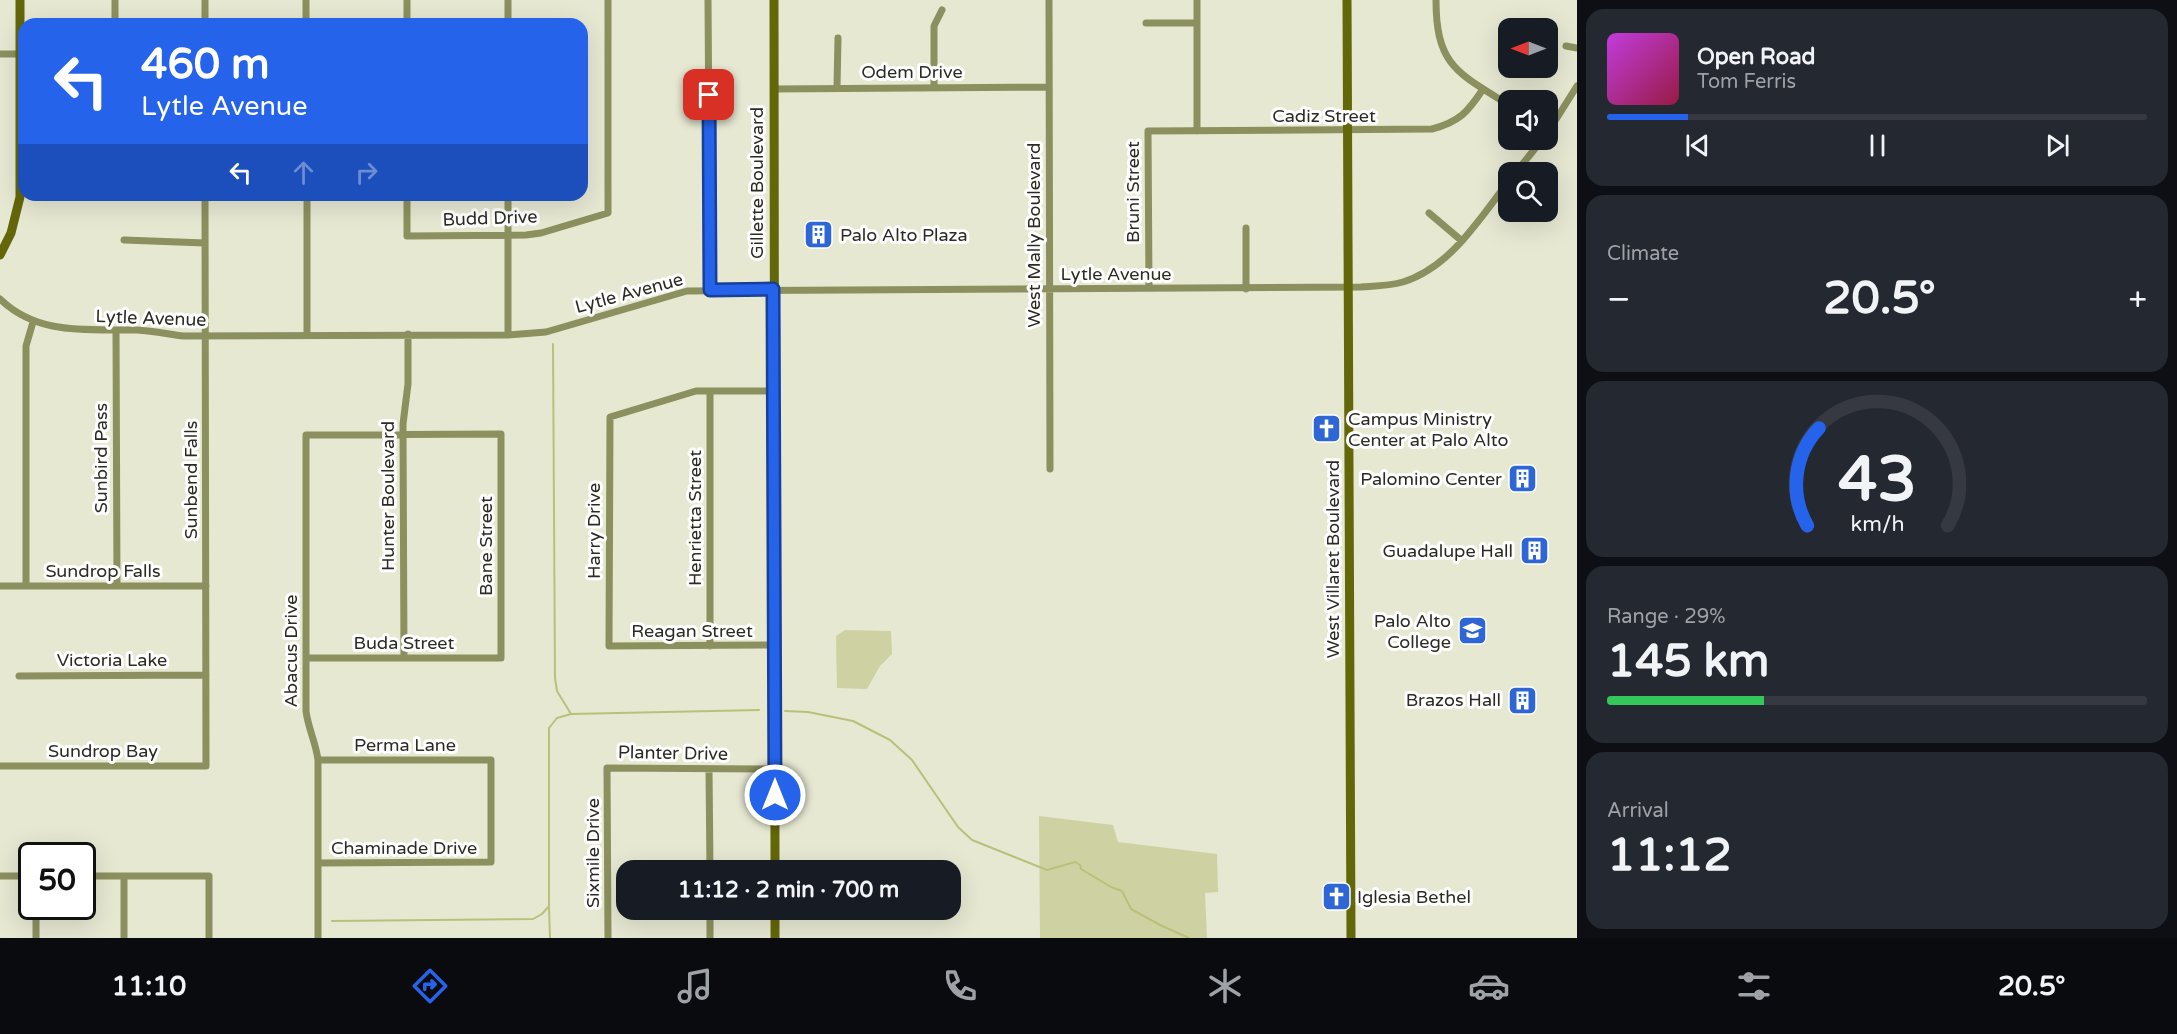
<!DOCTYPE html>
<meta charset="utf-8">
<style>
:root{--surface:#171b24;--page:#242831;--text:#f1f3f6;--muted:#9ea1a6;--line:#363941;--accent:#2563eb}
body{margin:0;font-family:"Varela Round",sans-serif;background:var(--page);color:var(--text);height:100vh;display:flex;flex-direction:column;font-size:22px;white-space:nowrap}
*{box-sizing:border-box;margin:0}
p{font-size:20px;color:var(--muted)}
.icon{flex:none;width:33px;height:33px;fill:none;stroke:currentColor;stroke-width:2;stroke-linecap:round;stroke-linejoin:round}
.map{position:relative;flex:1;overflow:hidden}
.drawer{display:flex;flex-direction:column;gap:9px;padding:9px;background:#0d0f14;width:600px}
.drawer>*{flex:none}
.guide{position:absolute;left:18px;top:18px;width:570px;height:183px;border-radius:18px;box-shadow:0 6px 24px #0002;background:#2563eb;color:#fff;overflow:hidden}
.needle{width:39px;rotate:270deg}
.tools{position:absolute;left:1498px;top:18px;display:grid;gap:12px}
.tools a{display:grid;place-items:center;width:60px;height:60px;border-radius:12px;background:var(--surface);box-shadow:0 6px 24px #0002;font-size:30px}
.speed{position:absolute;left:18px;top:842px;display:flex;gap:12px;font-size:30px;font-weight:700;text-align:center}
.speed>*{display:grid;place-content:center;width:78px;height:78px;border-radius:50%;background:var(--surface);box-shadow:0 6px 24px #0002;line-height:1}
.speed .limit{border:3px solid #111;border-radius:9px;background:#fff;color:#111}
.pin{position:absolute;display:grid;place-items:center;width:51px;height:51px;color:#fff;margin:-26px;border-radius:12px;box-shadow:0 3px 9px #0006}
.me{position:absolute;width:66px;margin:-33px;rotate:0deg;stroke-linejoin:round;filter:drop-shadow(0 0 4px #0008)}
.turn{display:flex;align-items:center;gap:21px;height:126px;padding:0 24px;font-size:27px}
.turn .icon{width:78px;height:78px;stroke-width:2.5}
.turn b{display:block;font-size:42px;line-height:51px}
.lanes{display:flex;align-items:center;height:57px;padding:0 24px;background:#0003;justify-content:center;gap:30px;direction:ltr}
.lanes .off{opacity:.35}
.big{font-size:45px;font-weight:700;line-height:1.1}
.drawer .tile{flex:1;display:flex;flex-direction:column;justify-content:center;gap:9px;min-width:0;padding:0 21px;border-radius:18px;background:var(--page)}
.drawer .dial{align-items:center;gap:0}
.dial svg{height:156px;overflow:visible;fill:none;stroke:var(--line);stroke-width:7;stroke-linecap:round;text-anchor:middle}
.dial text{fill:var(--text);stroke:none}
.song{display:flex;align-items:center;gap:18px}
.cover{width:72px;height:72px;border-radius:9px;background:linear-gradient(135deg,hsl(290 70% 55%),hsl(340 70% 35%))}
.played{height:6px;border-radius:3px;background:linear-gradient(90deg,var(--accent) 15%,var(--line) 15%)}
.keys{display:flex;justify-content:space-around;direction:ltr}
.heat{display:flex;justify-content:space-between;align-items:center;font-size:33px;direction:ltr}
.charge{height:9px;border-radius:4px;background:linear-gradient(90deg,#34c759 29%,var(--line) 0)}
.trip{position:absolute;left:616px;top:860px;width:345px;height:60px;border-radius:18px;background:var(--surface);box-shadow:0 6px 24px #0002;font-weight:700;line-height:60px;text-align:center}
.dock{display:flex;height:96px;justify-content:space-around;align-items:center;background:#090b0e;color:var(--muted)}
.dock .icon{width:42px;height:42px}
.dock .current{color:var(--accent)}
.dock b{font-size:27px;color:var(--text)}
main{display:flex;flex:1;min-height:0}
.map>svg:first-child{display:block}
.green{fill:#ced2a3}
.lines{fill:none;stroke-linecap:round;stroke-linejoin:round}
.stream{stroke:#bbc078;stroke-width:2}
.street{stroke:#8c905e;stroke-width:7}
.secondary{stroke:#636609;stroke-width:9}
.route-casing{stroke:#184099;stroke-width:15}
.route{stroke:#2563eb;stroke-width:10}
.labels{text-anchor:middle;stroke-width:6;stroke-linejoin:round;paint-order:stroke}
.street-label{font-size:18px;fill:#2b2b23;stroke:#fff}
.poi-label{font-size:18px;fill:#2b2b23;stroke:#fff;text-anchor:end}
</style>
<main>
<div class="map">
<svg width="1577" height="938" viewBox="0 0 1577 938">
<rect width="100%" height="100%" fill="#e6e8d2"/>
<path class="green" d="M 845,630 L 891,631 L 892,654 L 880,666 L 867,689 L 837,688 L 836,636 Z
M 1039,816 L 1113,825 L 1118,842 L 1217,854 L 1218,892 L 1205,893 L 1207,938 L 1040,938 Z"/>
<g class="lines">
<path class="stream" d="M 553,344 L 555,678 L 557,691 L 571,714
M 785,711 L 808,712 L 853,721 L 890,740 L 912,760 L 958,827 L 972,840 L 1047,870 L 1075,862 L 1080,865 L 1081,869 L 1111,887 L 1122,891 L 1131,909 L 1160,925 L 1189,938
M 549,908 L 550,938
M 332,921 L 533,919 L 542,914 L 549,906 L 549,728 L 557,718 L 571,714 L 759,710"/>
<path class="street" d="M 205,0 L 205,24
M 306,0 L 306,24
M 407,0 L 407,24
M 708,0 L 710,290
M 1049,0 L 1050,469
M 1436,0 C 1436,66 1458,73 1509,105
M 1146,23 L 1197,23
M 115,24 L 115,0
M 508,24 L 508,0
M 1566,46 L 1577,48
M 0,54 L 20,54
M 837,87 L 838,38
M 934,87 L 934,26 L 942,10
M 774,89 L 1049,87
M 1197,131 L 1197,0
M 1548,132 L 1577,86
M 1516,172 L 1542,140
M 307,195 L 307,334
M 407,195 L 407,236 L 526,235 L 541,233 L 608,213 L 608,0
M 508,195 L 508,335
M 1429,213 L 1462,241
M 1246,228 L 1246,289
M 124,240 L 205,243
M 1149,288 L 1148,131 L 1432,129 C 1459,122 1468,112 1483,89
M 0,299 C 38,336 88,329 137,330 C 153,331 168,334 184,336 L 508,335 L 546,332 L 687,291 L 1361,287 C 1375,286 1389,286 1403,282 C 1451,267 1479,219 1509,181
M 116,330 L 117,586
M 774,391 L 696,391 L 610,417 L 609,646 L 775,645
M 0,586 L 206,586
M 26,586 L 26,346 L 33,322
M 710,646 L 710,391
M 306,658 L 501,658 L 501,434 L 306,435 L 306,711 C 308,728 316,743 318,760 L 318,938
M 404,658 L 403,424 L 408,384 L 408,334
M 19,676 L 206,675
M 0,766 L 206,766 L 205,195
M 709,769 L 710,870
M 318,863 L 491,862 L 491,760 L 318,760
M 0,876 L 32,876
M 82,876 L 209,876 L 209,938
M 124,876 L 124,938
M 36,906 L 36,938
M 608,938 L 607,768 L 774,769
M 710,938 L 710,909"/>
<path class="secondary" d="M 774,0 L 775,870
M 1347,0 L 1351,938
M 0,255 L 11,233 L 20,197 L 20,0
M 775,909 L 775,938"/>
</g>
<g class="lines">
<defs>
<path id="route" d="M 709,95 L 710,290 L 773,289 L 775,795"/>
</defs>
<use href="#route" class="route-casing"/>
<use href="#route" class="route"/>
</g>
<defs>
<symbol id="building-square" viewBox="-11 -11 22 22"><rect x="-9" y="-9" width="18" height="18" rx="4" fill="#2e67d5" stroke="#fff"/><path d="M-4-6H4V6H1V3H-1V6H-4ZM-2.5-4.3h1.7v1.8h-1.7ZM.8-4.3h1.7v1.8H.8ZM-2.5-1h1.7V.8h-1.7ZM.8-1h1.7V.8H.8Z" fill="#fff"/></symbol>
<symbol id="church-square" viewBox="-11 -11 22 22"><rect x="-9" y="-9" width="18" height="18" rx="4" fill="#2e67d5" stroke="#fff"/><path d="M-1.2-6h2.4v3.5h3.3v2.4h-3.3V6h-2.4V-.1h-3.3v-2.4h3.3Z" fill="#fff"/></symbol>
<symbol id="university-square" viewBox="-11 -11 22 22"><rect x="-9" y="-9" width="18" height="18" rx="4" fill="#2e67d5" stroke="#fff"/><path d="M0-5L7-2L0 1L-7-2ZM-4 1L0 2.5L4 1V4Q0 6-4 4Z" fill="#fff"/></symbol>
</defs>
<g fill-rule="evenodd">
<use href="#building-square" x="802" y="218" width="33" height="33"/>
<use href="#church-square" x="1310" y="412" width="33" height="33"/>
<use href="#building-square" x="1506" y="462" width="33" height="33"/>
<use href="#building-square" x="1518" y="534" width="33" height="33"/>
<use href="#university-square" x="1456" y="614" width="33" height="33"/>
<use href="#building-square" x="1506" y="684" width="33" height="33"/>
<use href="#church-square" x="1320" y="880" width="33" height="33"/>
</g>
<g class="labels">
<g class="street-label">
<text x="912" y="78">Odem Drive</text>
<text x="1324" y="122">Cadiz Street</text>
<text transform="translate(757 183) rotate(-90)" y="6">Gillette Boulevard</text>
<text transform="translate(1133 192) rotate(-90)" y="6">Bruni Street</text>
<text transform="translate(490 218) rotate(-2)" y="6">Budd Drive</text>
<text transform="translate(1034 235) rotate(-90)" y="6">West Mally Boulevard</text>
<text x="1116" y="280">Lytle Avenue</text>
<text transform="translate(629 293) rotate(-15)" y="6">Lytle Avenue</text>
<text transform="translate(151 318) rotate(2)" y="6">Lytle Avenue</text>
<text transform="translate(101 458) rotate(-90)" y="6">Sunbird Pass</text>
<text transform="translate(191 480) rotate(-90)" y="6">Sunbend Falls</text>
<text transform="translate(388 496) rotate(-90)" y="6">Hunter Boulevard</text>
<text transform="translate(695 518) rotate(-90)" y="6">Henrietta Street</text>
<text transform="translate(594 531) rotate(-90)" y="6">Harry Drive</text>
<text transform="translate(486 546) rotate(-90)" y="6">Bane Street</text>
<text transform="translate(1333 559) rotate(-90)" y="6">West Villaret Boulevard</text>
<text x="103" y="577">Sundrop Falls</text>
<text x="692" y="637">Reagan Street</text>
<text x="404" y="649">Buda Street</text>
<text transform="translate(291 651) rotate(-90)" y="6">Abacus Drive</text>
<text x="112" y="666">Victoria Lake</text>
<text x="405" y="751">Perma Lane</text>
<text x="103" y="757">Sundrop Bay</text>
<text transform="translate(673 753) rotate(1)" y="6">Planter Drive</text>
<text x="404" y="854">Chaminade Drive</text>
<text transform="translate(593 853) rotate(-90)" y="6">Sixmile Drive</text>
</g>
<g class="poi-label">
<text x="840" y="241" text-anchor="start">Palo Alto Plaza</text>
<text x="1348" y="425" text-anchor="start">Campus Ministry<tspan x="1348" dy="21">Center at Palo Alto</tspan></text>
<text x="1502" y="485">Palomino Center</text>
<text x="1513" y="557">Guadalupe Hall</text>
<text x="1451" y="627">Palo Alto<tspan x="1451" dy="21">College</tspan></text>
<text x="1501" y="706">Brazos Hall</text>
<text x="1357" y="903" text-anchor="start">Iglesia Bethel</text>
</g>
</g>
</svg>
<div class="tools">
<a><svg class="needle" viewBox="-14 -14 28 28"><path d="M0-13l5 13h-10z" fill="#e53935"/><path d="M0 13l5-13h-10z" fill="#9ea1a6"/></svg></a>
<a><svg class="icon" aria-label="sound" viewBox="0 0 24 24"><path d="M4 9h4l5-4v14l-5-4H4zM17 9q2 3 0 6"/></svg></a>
<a><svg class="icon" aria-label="search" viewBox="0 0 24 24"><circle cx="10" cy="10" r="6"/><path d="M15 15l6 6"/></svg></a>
</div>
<div class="speed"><div class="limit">50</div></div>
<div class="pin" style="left:709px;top:95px;background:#d93025"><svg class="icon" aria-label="arrive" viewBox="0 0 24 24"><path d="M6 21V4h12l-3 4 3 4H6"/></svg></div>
<svg class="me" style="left:775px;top:795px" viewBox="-20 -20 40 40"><circle r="17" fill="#2563eb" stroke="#fff" stroke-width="3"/><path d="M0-11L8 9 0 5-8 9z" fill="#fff"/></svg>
<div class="trip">11:12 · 2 min · 700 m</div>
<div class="guide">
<div class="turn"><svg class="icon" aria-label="left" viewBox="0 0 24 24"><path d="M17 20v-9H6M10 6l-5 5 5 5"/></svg><div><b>460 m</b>Lytle Avenue</div></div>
<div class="lanes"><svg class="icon" aria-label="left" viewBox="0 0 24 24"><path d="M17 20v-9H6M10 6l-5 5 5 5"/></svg><svg class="icon off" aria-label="ahead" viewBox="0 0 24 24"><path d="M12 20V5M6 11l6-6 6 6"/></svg><svg class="icon off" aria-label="right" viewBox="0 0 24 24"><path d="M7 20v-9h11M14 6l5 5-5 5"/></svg></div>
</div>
</div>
<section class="drawer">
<div class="tile">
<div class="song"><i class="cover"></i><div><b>Open Road</b><p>Tom Ferris</p></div></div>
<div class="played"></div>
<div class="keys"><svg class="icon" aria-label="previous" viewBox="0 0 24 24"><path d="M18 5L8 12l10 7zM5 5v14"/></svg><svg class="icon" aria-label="pause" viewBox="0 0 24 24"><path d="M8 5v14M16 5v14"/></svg><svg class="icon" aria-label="next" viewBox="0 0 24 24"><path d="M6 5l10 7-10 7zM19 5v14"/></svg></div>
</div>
<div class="tile"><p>Climate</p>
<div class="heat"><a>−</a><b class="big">20.5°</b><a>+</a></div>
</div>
<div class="tile dial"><svg viewBox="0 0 100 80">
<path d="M14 69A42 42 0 1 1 86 69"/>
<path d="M14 69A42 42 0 0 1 20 19" stroke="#2563eb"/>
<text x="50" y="56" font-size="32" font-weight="700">43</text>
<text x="50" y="72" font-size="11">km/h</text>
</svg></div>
<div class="tile"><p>Range · 29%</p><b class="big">145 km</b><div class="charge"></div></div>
<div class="tile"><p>Arrival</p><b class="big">11:12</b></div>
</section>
</main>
<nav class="dock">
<b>11:10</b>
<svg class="icon current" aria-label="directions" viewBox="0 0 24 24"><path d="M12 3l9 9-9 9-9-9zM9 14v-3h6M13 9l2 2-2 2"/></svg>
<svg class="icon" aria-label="music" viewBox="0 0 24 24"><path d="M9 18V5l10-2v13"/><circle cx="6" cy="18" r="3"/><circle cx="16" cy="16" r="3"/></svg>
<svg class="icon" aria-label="phone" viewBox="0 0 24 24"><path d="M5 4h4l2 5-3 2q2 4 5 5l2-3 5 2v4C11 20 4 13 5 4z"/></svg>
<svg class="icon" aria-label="climate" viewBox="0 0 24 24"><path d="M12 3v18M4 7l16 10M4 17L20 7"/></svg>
<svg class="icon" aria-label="car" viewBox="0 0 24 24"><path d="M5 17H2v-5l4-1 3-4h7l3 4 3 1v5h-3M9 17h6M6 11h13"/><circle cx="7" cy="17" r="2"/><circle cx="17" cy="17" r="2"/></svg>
<svg class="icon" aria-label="filters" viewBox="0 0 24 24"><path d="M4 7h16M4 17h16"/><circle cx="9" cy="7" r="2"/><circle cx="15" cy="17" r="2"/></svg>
<b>20.5°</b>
</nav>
